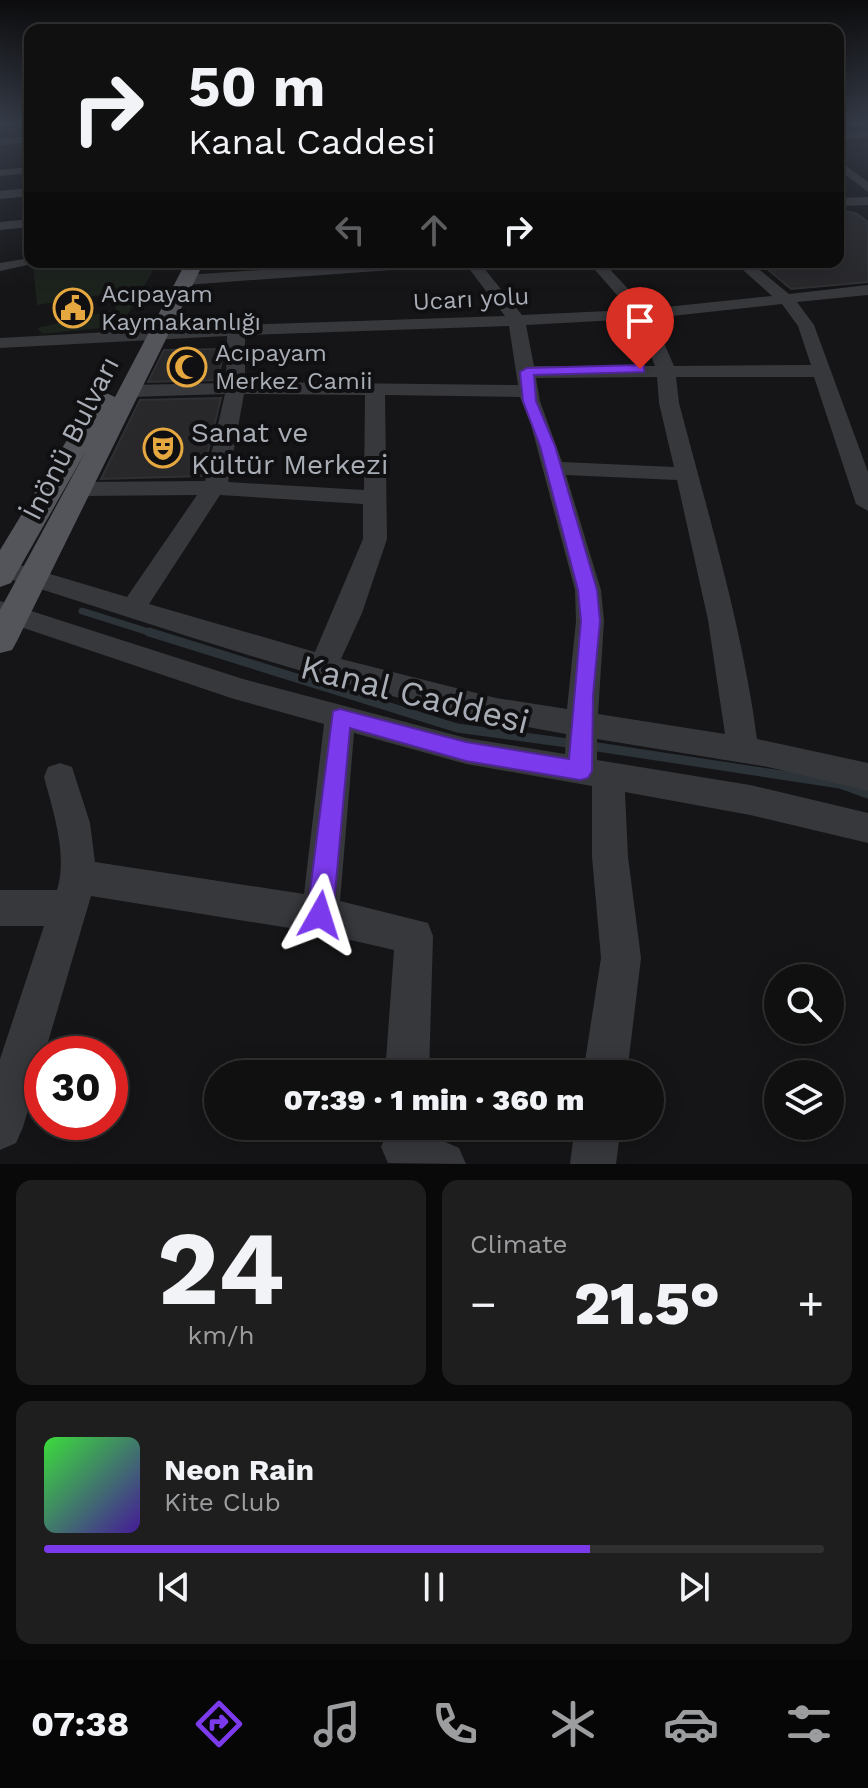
<!DOCTYPE html>
<meta charset="utf-8">
<style>
:root{--surface:#101011;--page:#1e1e1f;--text:#f1f3f6;--muted:#9c9d9f;--line:#303031;--accent:#7c3aed}
body{margin:0;font-family:"Work Sans",sans-serif;background:var(--page);color:var(--text);height:100vh;display:flex;flex-direction:column;font-size:30px;white-space:nowrap}
*{box-sizing:border-box;margin:0}
p{font-size:26px;color:var(--muted)}
.icon{flex:none;width:44px;height:44px;fill:none;stroke:currentColor;stroke-width:2;stroke-linecap:round;stroke-linejoin:round}
.map{position:relative;height:1164px;overflow:hidden}
.panel{display:flex;flex-direction:column;gap:16px;padding:16px;background:#090909;flex:1}
.panel>*{flex:none}
.guide{position:absolute;left:24px;top:24px;width:820px;height:244px;border-radius:16px;box-shadow:0 4px 20px #0003,0 0 0 2px var(--line);background:#101011;color:var(--text);overflow:hidden}
.controls{position:absolute;left:764px;top:964px;display:grid;gap:16px}
.controls a{display:grid;place-items:center;width:80px;height:80px;border-radius:50%;background:var(--surface);box-shadow:0 4px 20px #0003,0 0 0 2px var(--line);font-size:40px}
.speed{position:absolute;left:24px;top:1036px;display:flex;gap:16px;font-size:40px;font-weight:700;text-align:center}
.speed>*{display:grid;place-content:center;width:104px;height:104px;border-radius:50%;background:var(--surface);box-shadow:0 4px 20px #0003,0 0 0 2px var(--line);line-height:1}
.speed .limit{border:12px solid #d22;background:#fff;color:#111}
.pin{position:absolute;display:grid;place-items:center;width:68px;height:68px;color:#fff;margin:-82px -34px;border-radius:50% 50% 50% 0;rotate:-45deg;box-shadow:0 0 8px #0007}
.pin .icon{rotate:45deg}
.me{position:absolute;width:88px;margin:-44px;rotate:6deg;stroke-linejoin:round;filter:drop-shadow(0 0 6px #0008)}
.turn{display:flex;align-items:center;gap:28px;height:168px;padding:0 32px;font-size:36px}
.turn .icon{width:104px;height:104px;stroke-width:2.5}
.turn b{display:block;font-size:56px;line-height:68px}
.lanes{display:flex;align-items:center;height:76px;padding:0 32px;background:#0003;justify-content:center;gap:40px;direction:ltr}
.lanes .off{opacity:.35}
.big{font-size:60px;font-weight:800;line-height:1.1}
.panel .tile{flex:1;display:flex;flex-direction:column;justify-content:center;gap:12px;min-width:0;padding:0 28px;border-radius:16px;background:var(--page)}
.panel .dial{align-items:center;gap:0}
.dial b{font-size:104px;line-height:1}
.song{display:flex;align-items:center;gap:24px}
.cover{width:96px;height:96px;border-radius:12px;background:linear-gradient(135deg,hsl(120 70% 55%),hsl(260 70% 35%))}
.played{height:8px;border-radius:4px;background:linear-gradient(90deg,var(--accent) 70%,var(--line) 70%)}
.keys{display:flex;justify-content:space-around;direction:ltr}
.heat{display:flex;justify-content:space-between;align-items:center;font-size:44px;direction:ltr}
.panel .tiles{flex:1;display:grid;gap:16px;grid-template-columns:1fr 1fr}
.tile:last-child{grid-column:span 2}
.trip{position:absolute;left:204px;top:1060px;width:460px;height:80px;border-radius:40px;background:var(--surface);box-shadow:0 4px 20px #0003,0 0 0 2px var(--line);font-weight:800;line-height:80px;text-align:center}
.dock{display:flex;height:128px;justify-content:space-around;align-items:center;background:#060607;color:var(--muted)}
.dock .icon{width:56px;height:56px}
.dock .current{color:var(--accent)}
.dock b{font-size:36px;color:var(--text)}
.map>svg:first-child{display:block}
.green{fill:#1c221c}
.lines{fill:none;stroke-linecap:round;stroke-linejoin:round}
.stream-far1{stroke:#2c343a;stroke-width:7}
.stream{stroke:#2c343a;stroke-width:9}
.building{fill:#28282b;stroke:#2f3033;stroke-width:2}
.minor{fill:#37383c;fill-rule:evenodd}
.major{fill:#53555b;fill-rule:evenodd}
.route{fill:#7c3aed;stroke:#51269a;stroke-width:2}
.labels{text-anchor:middle;stroke-width:8;stroke-linejoin:round;paint-order:stroke}
.far-poi-label{font-size:24px;fill:#a8adb6;stroke:#101012;text-anchor:start}
.far-street-label{font-size:24px;fill:#a8adb6;stroke:#101012}
.poi-label{font-size:28px;fill:#a8adb6;stroke:#101012;text-anchor:start}
.street-label{font-size:28px;fill:#a8adb6;stroke:#101012}
.near-street-label{font-size:34px;fill:#a8adb6;stroke:#101012}
</style>
<div class="map">
<svg width="868" height="1164" viewBox="0 0 868 1164">
<rect width="100%" height="100%" fill="#151517"/>
<path class="green" d="M 50,262 L 158,262 L 121,326 L 42,334 L 37,328 L 117,309 L 106,294 L 37,305 L 33,264 Z"/>
<g class="lines">
<path class="stream-far1" d="M 82,611 L 155,634"/>
<path class="stream" d="M 149,632 L 457,728 L 575,744
M 591,746 L 840,784 L 868,794"/>
</g>
<path class="building" d="M 838,209 L 857,214 L 868,222 L 868,282 L 791,289 L 759,262 L 838,262 Z
M 224,349 L 218,380 L 148,382 L 164,350 Z
M 221,398 L 202,476 L 101,479 L 140,400 Z"/>
<g class="lines">
<path class="minor" d="M 868,131 L 868,137 L 838,140 L 838,134 Z
M 30,136 L 30,142 L 0,145 L 0,139 Z
M 838,160 L 868,182 L 868,192 L 838,169 Z
M 30,167 L 30,173 L 0,176 L 0,170 Z
M 30,188 L 30,196 L 0,199 L 0,191 Z
M 868,197 L 868,205 L 838,206 L 838,198 Z
M 30,219 L 30,227 L 0,230 L 0,222 Z
M 30,258 L 30,262 L 41,262 L 0,271 L 0,263 Z
M 381,262 L 453,262 L 446,266 L 185,285 L 177,280 L 185,275 Z
M 464,262 L 479,262 L 522,315 L 630,310 L 588,262 L 603,262 L 647,309 L 772,296 L 734,262 L 750,262 L 789,294 L 868,285 L 868,295 L 797,302 L 814,325 L 868,472 L 868,511 L 856,504 L 814,377 L 676,377 L 679,403 C 708,514 742,625 757,739 L 868,763 L 868,791 L 768,767 L 597,739 L 597,760 L 750,785 L 868,813 L 868,843 L 750,815 L 625,792 L 628,857 L 641,958 L 627,1074 L 583,1074 L 601,958 L 592,857 L 592,786 L 466,764 L 354,733 L 340,901 L 428,923 L 433,936 L 429,1074 L 385,1074 L 394,950 L 320,933 L 91,896 L 23,1127 L 16,1143 L 0,1150 L 0,1059 L 44,926 L 0,926 L 0,890 L 57,890 C 68,855 53,811 44,777 L 48,767 L 60,763 L 72,767 L 90,823 L 95,862 L 304,894 L 324,724 L 231,698 L 0,620 L 0,601 L 243,679 L 466,738 L 565,754 L 566,734 C 373,701 186,635 0,576 L 0,559 L 127,597 L 197,495 L 81,496 L 70,489 L 81,482 L 205,481 L 225,394 L 130,397 L 120,391 L 130,385 L 226,383 L 227,336 L 0,348 L 0,338 L 236,325 L 505,316 ZM 782,304 L 798,326 L 811,365 L 674,366 L 653,318 ZM 637,319 L 655,366 L 534,366 L 526,325 ZM 509,326 L 518,385 L 245,382 L 245,335 ZM 657,377 L 659,403 L 674,467 L 562,462 L 540,401 L 536,378 ZM 244,394 L 365,395 L 364,490 L 228,482 ZM 385,395 L 520,397 L 531,425 L 575,590 L 576,621 L 567,709 L 496,698 L 341,659 L 362,613 L 387,539 ZM 566,475 L 677,480 L 708,620 L 725,734 L 598,714 L 604,621 L 601,590 ZM 220,495 L 363,504 L 363,539 L 315,652 L 149,604 Z
M 399,1126 L 409,1126 L 459,1148 L 466,1164 L 388,1163 L 381,1147 L 388,1131 Z
M 575,1126 L 621,1126 L 616,1164 L 570,1164 Z"/>
<path class="major" d="M 186,262 L 204,262 L 17,641 L 12,650 L 0,653 L 0,610 L 86,451 L 11,583 L 0,587 L 0,550 L 95,394 L 104,392 L 115,397 Z"/>
</g>
<linearGradient id="sky" x2="0" y2="1"><stop stop-color="#0c0c0d"/><stop offset="0.43" stop-color="#353b47"/><stop offset="1" stop-color="#353b47" stop-opacity="0"/></linearGradient>
<rect width="868" height="288" fill="url(#sky)"/>
<path class="route" d="M 640,365 L 644,366 L 644,372 L 534,375 L 536,401 L 555,446 L 597,590 L 600,621 L 593,695 L 592,771 L 588,778 L 580,780 L 466,761 L 350,728 L 333,915 L 329,924 L 320,928 L 311,924 L 307,915 L 333,711 L 340,709 L 466,742 L 569,759 L 581,621 L 578,590 L 540,446 L 523,401 L 520,372 L 527,368 Z"/>
<defs>
<symbol id="civic-ring" viewBox="-11 -11 22 22"><circle r="9.5" fill="#101012" stroke="#e5a73f" stroke-width="1.5"/><path d="M-.6-6.5H3V-4.5H.6V-3L4-1V1h2V6H-6V1h2V-1L-.6-3ZM-1.2 2.5V6h2.4V2.5Z" fill="#e5a73f"/></symbol>
<symbol id="mosque-ring" viewBox="-11 -11 22 22"><circle r="9.5" fill="#101012" stroke="#e5a73f" stroke-width="1.5"/><path d="M3.5-4.9A6 6 0 1 0 3.5 4.9A5 5 0 1 1 3.5-4.9Z" fill="#e5a73f"/></symbol>
<symbol id="theatre-ring" viewBox="-11 -11 22 22"><circle r="9.5" fill="#101012" stroke="#e5a73f" stroke-width="1.5"/><path d="M-5-5.5Q0-4 5-5.5V0Q5 5 0 6Q-5 5-5 0ZM-3.3-2.5H-1v1.5H-3.3ZM1-2.5H3.3v1.5H1ZM-2.8 1Q0 5.5 2.8 1Z" fill="#e5a73f"/></symbol>
</defs>
<g fill-rule="evenodd">
<use href="#civic-ring" x="51" y="286" width="44" height="44"/>
<use href="#mosque-ring" x="165" y="345" width="44" height="44"/>
<use href="#theatre-ring" x="141" y="426" width="44" height="44"/>
</g>
<g class="labels">
<g class="far-poi-label">
<text x="101" y="302">Acıpayam<tspan x="101" dy="28">Kaymakamlığı</tspan></text>
<text x="215" y="361">Acıpayam<tspan x="215" dy="28">Merkez Camii</tspan></text>
</g>
<g class="far-street-label">
<text transform="translate(471 299) rotate(-3)" y="8">Ucarı yolu</text>
</g>
<g class="poi-label">
<text x="191" y="442">Sanat ve<tspan x="191" dy="32">Kültür Merkezi</tspan></text>
</g>
<g class="street-label">
<text transform="translate(70 438) rotate(-63)" y="10">İnönü Bulvarı</text>
</g>
<g class="near-street-label">
<text transform="translate(415 694) rotate(14)" y="12">Kanal Caddesi</text>
</g>
</g>
</svg>
<div class="controls">
<a><svg class="icon" aria-label="search" viewBox="0 0 24 24"><circle cx="10" cy="10" r="6"/><path d="M15 15l6 6"/></svg></a>
<a><svg class="icon" aria-label="layers" viewBox="0 0 24 24"><path d="M12 4l9 5-9 5-9-5zM3 14l9 5 9-5"/></svg></a>
</div>
<div class="speed"><div class="limit">30</div></div>
<div class="pin" style="left:640px;top:369px;background:#d93025"><svg class="icon" aria-label="arrive" viewBox="0 0 24 24"><path d="M6 21V4h12l-3 4 3 4H6"/></svg></div>
<svg class="me" style="left:320px;top:915px" viewBox="-20 -20 40 40"><path d="M0-17L14 15 0 8-14 15z" fill="#7c3aed" stroke="#fff" stroke-width="4"/></svg>
<div class="trip">07:39 · 1 min · 360 m</div>
<div class="guide">
<div class="turn"><svg class="icon" aria-label="right" viewBox="0 0 24 24"><path d="M7 20v-9h11M14 6l5 5-5 5"/></svg><div><b>50 m</b>Kanal Caddesi</div></div>
<div class="lanes"><svg class="icon off" aria-label="left" viewBox="0 0 24 24"><path d="M17 20v-9H6M10 6l-5 5 5 5"/></svg><svg class="icon off" aria-label="ahead" viewBox="0 0 24 24"><path d="M12 20V5M6 11l6-6 6 6"/></svg><svg class="icon" aria-label="right" viewBox="0 0 24 24"><path d="M7 20v-9h11M14 6l5 5-5 5"/></svg></div>
</div>
</div>
<section class="panel">
<div class="tiles">
<div class="tile dial"><b>24</b><p>km/h</p></div>
<div class="tile"><p>Climate</p>
<div class="heat"><a>−</a><b class="big">21.5°</b><a>+</a></div>
</div>
<div class="tile">
<div class="song"><i class="cover"></i><div><b>Neon Rain</b><p>Kite Club</p></div></div>
<div class="played"></div>
<div class="keys"><svg class="icon" aria-label="previous" viewBox="0 0 24 24"><path d="M18 5L8 12l10 7zM5 5v14"/></svg><svg class="icon" aria-label="pause" viewBox="0 0 24 24"><path d="M8 5v14M16 5v14"/></svg><svg class="icon" aria-label="next" viewBox="0 0 24 24"><path d="M6 5l10 7-10 7zM19 5v14"/></svg></div>
</div>
</div>
</section>
<nav class="dock">
<b>07:38</b>
<svg class="icon current" aria-label="directions" viewBox="0 0 24 24"><path d="M12 3l9 9-9 9-9-9zM9 14v-3h6M13 9l2 2-2 2"/></svg>
<svg class="icon" aria-label="music" viewBox="0 0 24 24"><path d="M9 18V5l10-2v13"/><circle cx="6" cy="18" r="3"/><circle cx="16" cy="16" r="3"/></svg>
<svg class="icon" aria-label="phone" viewBox="0 0 24 24"><path d="M5 4h4l2 5-3 2q2 4 5 5l2-3 5 2v4C11 20 4 13 5 4z"/></svg>
<svg class="icon" aria-label="climate" viewBox="0 0 24 24"><path d="M12 3v18M4 7l16 10M4 17L20 7"/></svg>
<svg class="icon" aria-label="car" viewBox="0 0 24 24"><path d="M5 17H2v-5l4-1 3-4h7l3 4 3 1v5h-3M9 17h6M6 11h13"/><circle cx="7" cy="17" r="2"/><circle cx="17" cy="17" r="2"/></svg>
<svg class="icon" aria-label="filters" viewBox="0 0 24 24"><path d="M4 7h16M4 17h16"/><circle cx="9" cy="7" r="2"/><circle cx="15" cy="17" r="2"/></svg>
</nav>
